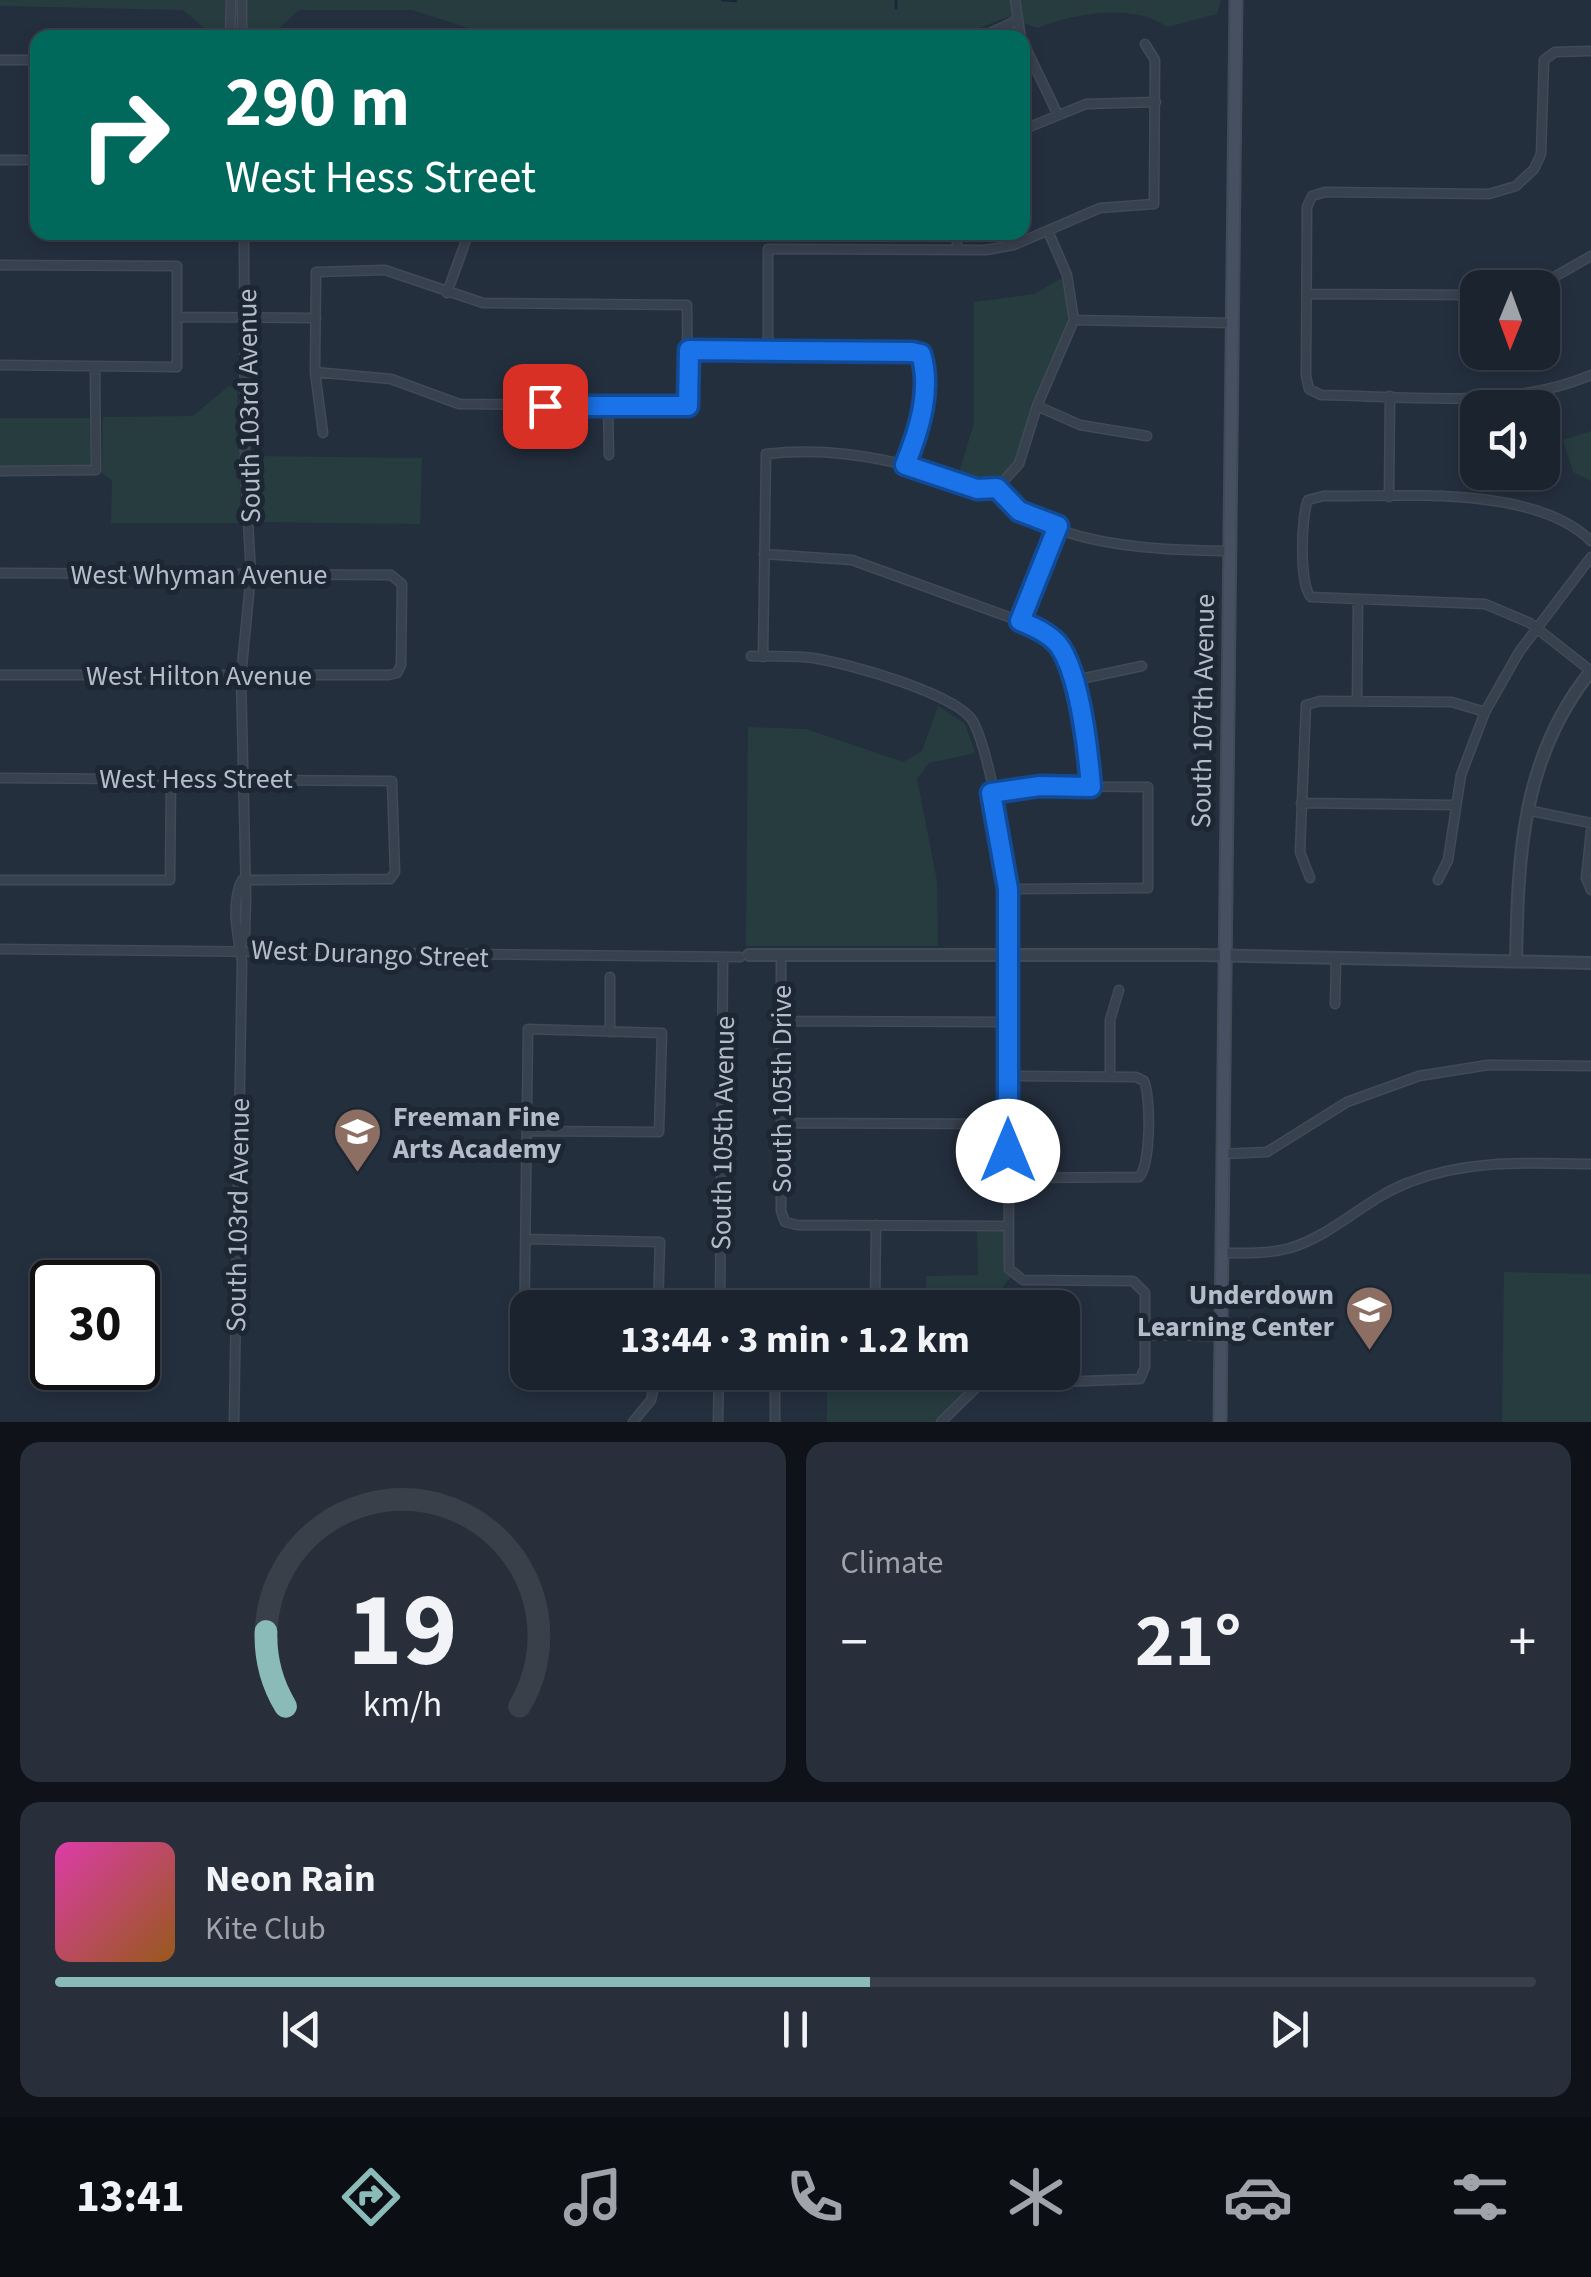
<!DOCTYPE html>
<meta charset="utf-8">
<style>
:root{--surface:#1b232e;--page:#282f3a;--text:#f1f3f6;--muted:#a0a4aa;--line:#39404a;--accent:#8bbbb9}
body{margin:0;font-family:"Source Sans 3",sans-serif;background:var(--page);color:var(--text);height:100vh;display:flex;flex-direction:column;font-size:38px;white-space:nowrap}
*{box-sizing:border-box;margin:0}
p{font-size:32px;color:var(--muted)}
.icon{flex:none;width:55px;height:55px;fill:none;stroke:currentColor;stroke-width:2;stroke-linecap:round;stroke-linejoin:round}
.map{position:relative;height:1422px;overflow:hidden}
.panel{display:flex;flex-direction:column;gap:20px;padding:20px;background:#0f1319;flex:1}
.panel>*{flex:none}
.hud{position:absolute;left:30px;top:30px;width:1000px;height:210px;border-radius:20px;box-shadow:0 5px 15px #0003,0 0 0 2px var(--line);background:#00695c;color:#fff;overflow:hidden}
.needle{width:65px;rotate:181deg}
.buttons{position:absolute;left:1460px;top:270px;display:grid;gap:20px}
.buttons a{display:grid;place-items:center;width:100px;height:100px;border-radius:20px;background:var(--surface);box-shadow:0 5px 15px #0003,0 0 0 2px var(--line);font-size:50px}
.speed{position:absolute;left:30px;top:1260px;display:flex;gap:20px;font-size:50px;font-weight:700;text-align:center}
.speed>*{display:grid;place-content:center;width:130px;height:130px;border-radius:50%;background:var(--surface);box-shadow:0 5px 15px #0003,0 0 0 2px var(--line);line-height:1}
.speed .limit{border:5px solid #111;border-radius:15px;background:#fff;color:#111}
.pin{position:absolute;display:grid;place-items:center;width:85px;height:85px;color:#fff;margin:-42px;border-radius:20px;box-shadow:0 5px 15px #0006}
.me{position:absolute;width:110px;margin:-55px;rotate:0deg;stroke-linejoin:round;filter:drop-shadow(0 0 8px #0008)}
.turn{display:flex;align-items:center;gap:35px;height:210px;padding:0 30px;font-size:45px}
.turn .icon{width:130px;height:130px;stroke-width:2.5}
.turn b{display:block;font-size:70px;line-height:85px}
.big{font-size:75px;font-weight:700;line-height:1.1}
.panel .card{flex:1;display:flex;flex-direction:column;justify-content:center;gap:15px;min-width:0;padding:0 35px;border-radius:20px;background:var(--page)}
.panel .dial{align-items:center;gap:0}
.dial svg{height:260px;overflow:visible;fill:none;stroke:var(--line);stroke-width:7;stroke-linecap:round;text-anchor:middle}
.dial text{fill:var(--text);stroke:none}
.song{display:flex;align-items:center;gap:30px}
.cover{width:120px;height:120px;border-radius:15px;background:linear-gradient(135deg,hsl(320 70% 55%),hsl(30 70% 35%))}
.played{height:10px;border-radius:5px;background:linear-gradient(90deg,var(--accent) 55%,var(--line) 55%)}
.keys{display:flex;justify-content:space-around;direction:ltr}
.heat{display:flex;justify-content:space-between;align-items:center;font-size:55px;direction:ltr}
.panel .tiles{flex:1;display:grid;gap:20px;grid-template-columns:1fr 1fr}
.card:last-child{grid-column:span 2}
.trip{position:absolute;left:510px;top:1290px;width:570px;height:100px;border-radius:20px;background:var(--surface);box-shadow:0 5px 15px #0003,0 0 0 2px var(--line);font-weight:700;line-height:100px;text-align:center}
.tab-bar{display:flex;height:160px;justify-content:space-around;align-items:center;background:#0b0e12;color:var(--muted)}
.tab-bar .icon{width:70px;height:70px}
.tab-bar .on{color:var(--accent)}
.tab-bar b{font-size:45px;color:var(--text)}
.map>svg:first-child{display:block}
.green{fill:#263c3f}
.lines{fill:none;stroke-linecap:round;stroke-linejoin:round}
.stream{stroke:#17263c;stroke-width:2.5}
.minor-casing{stroke:#414a57;stroke-width:11}
.tertiary-casing{stroke:#414a57;stroke-width:14}
.secondary-casing{stroke:#414a57;stroke-width:15}
.minor{stroke:#38414e;stroke-width:8}
.tertiary{stroke:#38414e;stroke-width:10}
.secondary{stroke:#465061;stroke-width:11}
.route-casing{stroke:#114b97;stroke-width:25}
.route{stroke:#1a73e8;stroke-width:18}
.labels{text-anchor:middle;stroke-width:10;stroke-linejoin:round;paint-order:stroke}
.street-label{font-size:28px;fill:#b4bcc9;stroke:#1d2633}
.poi-label{font-size:28px;font-weight:bold;fill:#b4bcc9;stroke:#1d2633;text-anchor:start}
</style>
<div class="map">
<svg width="1591" height="1422" viewBox="0 0 1591 1422">
<rect width="100%" height="100%" fill="#242f3e"/>
<path class="green" d="M 0,0 L 1221,0 L 1217,14 L 1167,27 C 1133,3 1075,13 1038,28 L 1007,17 L 955,38 L 499,38 L 412,10 L 299,10 L 269,37 L 216,38 L 183,10 L 0,6 Z
M 1067,275 L 1074,320 L 1019,464 L 997,488 L 956,483 L 974,423 L 974,302 L 1034,294 Z
M 229,386 L 237,387 L 241,523 L 111,523 L 112,481 L 102,473 L 103,417 L 193,416 Z
M 0,418 L 95,418 L 96,470 L 0,471 Z
M 1591,431 L 1591,481 L 1573,472 L 1563,440 Z
M 252,456 L 422,458 L 420,524 L 257,522 Z
M 938,706 L 965,724 L 975,753 L 929,763 L 917,779 L 937,881 L 938,946 L 746,946 L 748,727 L 806,729 L 903,762 L 922,751 Z
M 977,1226 L 1008,1226 L 1012,1276 L 1004,1285 L 1001,1307 L 926,1308 L 926,1276 L 978,1275 Z
M 1504,1272 L 1591,1274 L 1591,1422 L 1502,1422 Z
M 878,1372 L 990,1373 L 941,1422 L 827,1422 L 827,1378 L 877,1379 Z"/>
<g class="lines">
<path class="stream" d="M 722,0 L 736,1
M 896,0 L 896,8"/>
<defs>
<path id="minor" d="M 1015,0 L 1021,38
M 230,38 L 231,0
M 242,38 L 242,0
M 979,38 L 1016,21
M 1022,40 L 1058,115
M 1591,51 L 1555,52 L 1544,60 L 1541,154 L 1534,169 L 1516,186 L 1489,194 L 1325,192 L 1312,196 L 1307,207 L 1306,376 L 1309,389 L 1321,395 C 1410,396 1508,410 1591,375
M 0,60 L 38,60
M 1022,130 L 1086,104 L 1156,102
M 0,160 L 38,160
M 957,250 L 957,232
M 0,265 L 177,266 L 177,367 L 0,365
M 1535,288 L 1591,256
M 447,293 L 469,232
M 1307,294 L 1478,295
M 178,317 L 316,318
M 1074,320 L 1232,323
M 689,350 L 921,354 C 932,390 919,431 905,465
M 768,352 L 768,249 L 986,250 L 1014,245 L 1100,208 L 1154,204 L 1155,60 L 1145,44
M 315,372 L 391,379 L 459,404 L 688,406 L 687,305 L 483,303 L 385,270 L 316,272 L 315,372 L 323,433
M 608,406 L 609,455
M 1037,406 L 1080,425 L 1147,436
M 0,471 L 96,470 L 95,367
M 997,488 L 1019,464 L 1037,406 L 1074,320 L 1067,275 L 1048,231
M 997,488 C 1043,548 1160,550 1229,551
M 1389,497 L 1390,396
M 764,554 L 852,560 L 1020,621 L 1048,636 L 1066,661 L 1091,787
M 0,573 L 391,575 L 402,584 L 401,665 L 397,673 L 389,675 L 0,675
M 1020,621 L 1058,526
M 751,656 C 771,657 793,655 813,658 C 846,663 960,694 974,723 C 991,759 1005,849 1008,889 L 1009,1269 L 1023,1280 L 1133,1281 L 1145,1293 L 1145,1367 L 1140,1379 L 1029,1383 L 988,1376 L 941,1422
M 763,657 L 766,454 C 821,448 869,455 922,469 C 949,477 969,490 997,488
M 1591,671 L 1530,623 L 1485,604 L 1311,597 C 1299,585 1301,516 1308,500 L 1323,496 C 1398,497 1534,484 1591,541
M 1071,681 L 1142,666
M 1357,701 L 1358,599
M 0,778 L 392,781 L 395,872 L 390,879 L 242,880
M 991,793 L 1040,786 L 1148,787 L 1148,888 L 1008,889
M 1301,803 L 1455,805
M 1527,810 L 1591,823
M 1591,831 L 1586,878 L 1591,890
M 1310,878 L 1300,852 L 1306,705 L 1320,701 L 1452,702 L 1485,712
M 0,880 L 170,880 L 171,777
M 1438,880 L 1448,860 L 1461,775 L 1485,712 L 1519,652 L 1591,557
M 240,948 L 245,934 L 246,897 L 241,676 L 251,574 L 245,469 L 244,232
M 0,949 L 740,957
M 781,955 L 781,1211 L 785,1222 L 797,1225 L 1008,1226
M 1335,1004 L 1336,959
M 781,1021 L 1008,1022
M 610,1032 L 610,977
M 1110,1076 L 1110,1020 L 1119,990
M 781,1123 L 1008,1124
M 1222,1154 L 1267,1152 L 1347,1102 L 1419,1076 L 1488,1065 L 1591,1066
M 1008,1178 L 1139,1177 C 1151,1165 1151,1097 1144,1081 L 1136,1077 L 1008,1076
M 526,1239 L 660,1242 L 658,1308
M 1222,1253 C 1244,1253 1268,1254 1290,1248 C 1334,1235 1366,1198 1410,1182 C 1469,1159 1529,1163 1591,1164
M 720,1308 L 723,958
M 875,1308 L 876,1225
M 1145,1335 L 1221,1336
M 528,1350 L 524,1344 L 528,1029 L 662,1033 L 659,1132 L 528,1131
M 234,1422 L 242,962 C 238,935 231,911 240,884
M 633,1422 L 651,1400 L 657,1372
M 718,1422 L 719,1372
M 775,1422 L 775,1372"/>
<path id="tertiary" d="M 749,955 L 1202,955 L 1591,963
M 1516,962 C 1518,856 1521,758 1591,671"/>
<path id="secondary" d="M 1220,1422 L 1236,0"/>
</defs>
<use href="#minor" class="minor-casing"/>
<use href="#tertiary" class="tertiary-casing"/>
<use href="#secondary" class="secondary-casing"/>
<use href="#minor" class="minor"/>
<use href="#tertiary" class="tertiary"/>
<use href="#secondary" class="secondary"/>
</g>
<g class="lines">
<defs>
<path id="route" d="M 545,406 L 688,406 L 689,350 L 912,352 L 921,354 C 932,390 919,431 905,465 L 977,489 L 997,488 L 1019,511 L 1058,526 L 1020,621 C 1034,627 1051,634 1060,647 C 1080,677 1088,751 1091,787 L 1040,786 L 991,793 L 1008,889 L 1008,1151"/>
</defs>
<use href="#route" class="route-casing"/>
<use href="#route" class="route"/>
</g>
<defs>
<symbol id="school-pin" viewBox="-11 -11 22 30"><path d="M0 17L-7.5 6A9.5 9.5 0 1 1 7.5 6Z" fill="#8d6e63" stroke="#1d2633"/><path d="M0-5L7-2L0 1L-7-2ZM-4 1L0 2.5L4 1V4Q0 6-4 4Z" fill="#fff"/></symbol>
</defs>
<g fill-rule="evenodd">
<use href="#school-pin" x="330" y="1104" width="55" height="75"/>
<use href="#school-pin" x="1342" y="1282" width="55" height="75"/>
</g>
<g class="labels">
<g class="street-label">
<text transform="translate(248 406) rotate(-91)" y="10">South 103rd Avenue</text>
<text x="199" y="584">West Whyman Avenue</text>
<text x="199" y="685">West Hilton Avenue</text>
<text transform="translate(1202 711) rotate(-89)" y="10">South 107th Avenue</text>
<text x="196" y="788">West Hess Street</text>
<text transform="translate(370 953) rotate(2)" y="10">West Durango Street</text>
<text transform="translate(781 1089) rotate(-90)" y="10">South 105th Drive</text>
<text transform="translate(722 1133) rotate(-89)" y="10">South 105th Avenue</text>
<text transform="translate(237 1215) rotate(-89)" y="10">South 103rd Avenue</text>
</g>
<g class="poi-label">
<text x="393" y="1126">Freeman Fine<tspan x="393" dy="32">Arts Academy</tspan></text>
<text x="1334" y="1304" text-anchor="end">Underdown<tspan x="1334" dy="32">Learning Center</tspan></text>
</g>
</g>
</svg>
<div class="buttons">
<a><svg class="needle" viewBox="-14 -14 28 28"><path d="M0-13l5 13h-10z" fill="#e53935"/><path d="M0 13l5-13h-10z" fill="#a0a4aa"/></svg></a>
<a><svg class="icon" aria-label="sound" viewBox="0 0 24 24"><path d="M4 9h4l5-4v14l-5-4H4zM17 9q2 3 0 6"/></svg></a>
</div>
<div class="speed"><div class="limit">30</div></div>
<div class="pin" style="left:545px;top:406px;background:#d93025"><svg class="icon" aria-label="arrive" viewBox="0 0 24 24"><path d="M6 21V4h12l-3 4 3 4H6"/></svg></div>
<svg class="me" style="left:1008px;top:1151px" viewBox="-20 -20 40 40"><circle r="19" fill="#fff"/><path d="M0-13L10 11 0 6-10 11z" fill="#1a73e8"/></svg>
<div class="trip">13:44 · 3 min · 1.2 km</div>
<div class="hud">
<div class="turn"><svg class="icon" aria-label="right" viewBox="0 0 24 24"><path d="M7 20v-9h11M14 6l5 5-5 5"/></svg><div><b>290 m</b>West Hess Street</div></div>
</div>
</div>
<section class="panel">
<div class="tiles">
<div class="card dial"><svg viewBox="0 0 100 80">
<path d="M14 69A42 42 0 1 1 86 69"/>
<path d="M14 69A42 42 0 0 1 8 46" stroke="#8bbbb9"/>
<text x="50" y="56" font-size="32" font-weight="700">19</text>
<text x="50" y="72" font-size="11">km/h</text>
</svg></div>
<div class="card"><p>Climate</p>
<div class="heat"><a>−</a><b class="big">21°</b><a>+</a></div>
</div>
<div class="card">
<div class="song"><i class="cover"></i><div><b>Neon Rain</b><p>Kite Club</p></div></div>
<div class="played"></div>
<div class="keys"><svg class="icon" aria-label="previous" viewBox="0 0 24 24"><path d="M18 5L8 12l10 7zM5 5v14"/></svg><svg class="icon" aria-label="pause" viewBox="0 0 24 24"><path d="M8 5v14M16 5v14"/></svg><svg class="icon" aria-label="next" viewBox="0 0 24 24"><path d="M6 5l10 7-10 7zM19 5v14"/></svg></div>
</div>
</div>
</section>
<nav class="tab-bar">
<b>13:41</b>
<svg class="icon on" aria-label="directions" viewBox="0 0 24 24"><path d="M12 3l9 9-9 9-9-9zM9 14v-3h6M13 9l2 2-2 2"/></svg>
<svg class="icon" aria-label="music" viewBox="0 0 24 24"><path d="M9 18V5l10-2v13"/><circle cx="6" cy="18" r="3"/><circle cx="16" cy="16" r="3"/></svg>
<svg class="icon" aria-label="phone" viewBox="0 0 24 24"><path d="M5 4h4l2 5-3 2q2 4 5 5l2-3 5 2v4C11 20 4 13 5 4z"/></svg>
<svg class="icon" aria-label="climate" viewBox="0 0 24 24"><path d="M12 3v18M4 7l16 10M4 17L20 7"/></svg>
<svg class="icon" aria-label="car" viewBox="0 0 24 24"><path d="M5 17H2v-5l4-1 3-4h7l3 4 3 1v5h-3M9 17h6M6 11h13"/><circle cx="7" cy="17" r="2"/><circle cx="17" cy="17" r="2"/></svg>
<svg class="icon" aria-label="filters" viewBox="0 0 24 24"><path d="M4 7h16M4 17h16"/><circle cx="9" cy="7" r="2"/><circle cx="15" cy="17" r="2"/></svg>
</nav>
